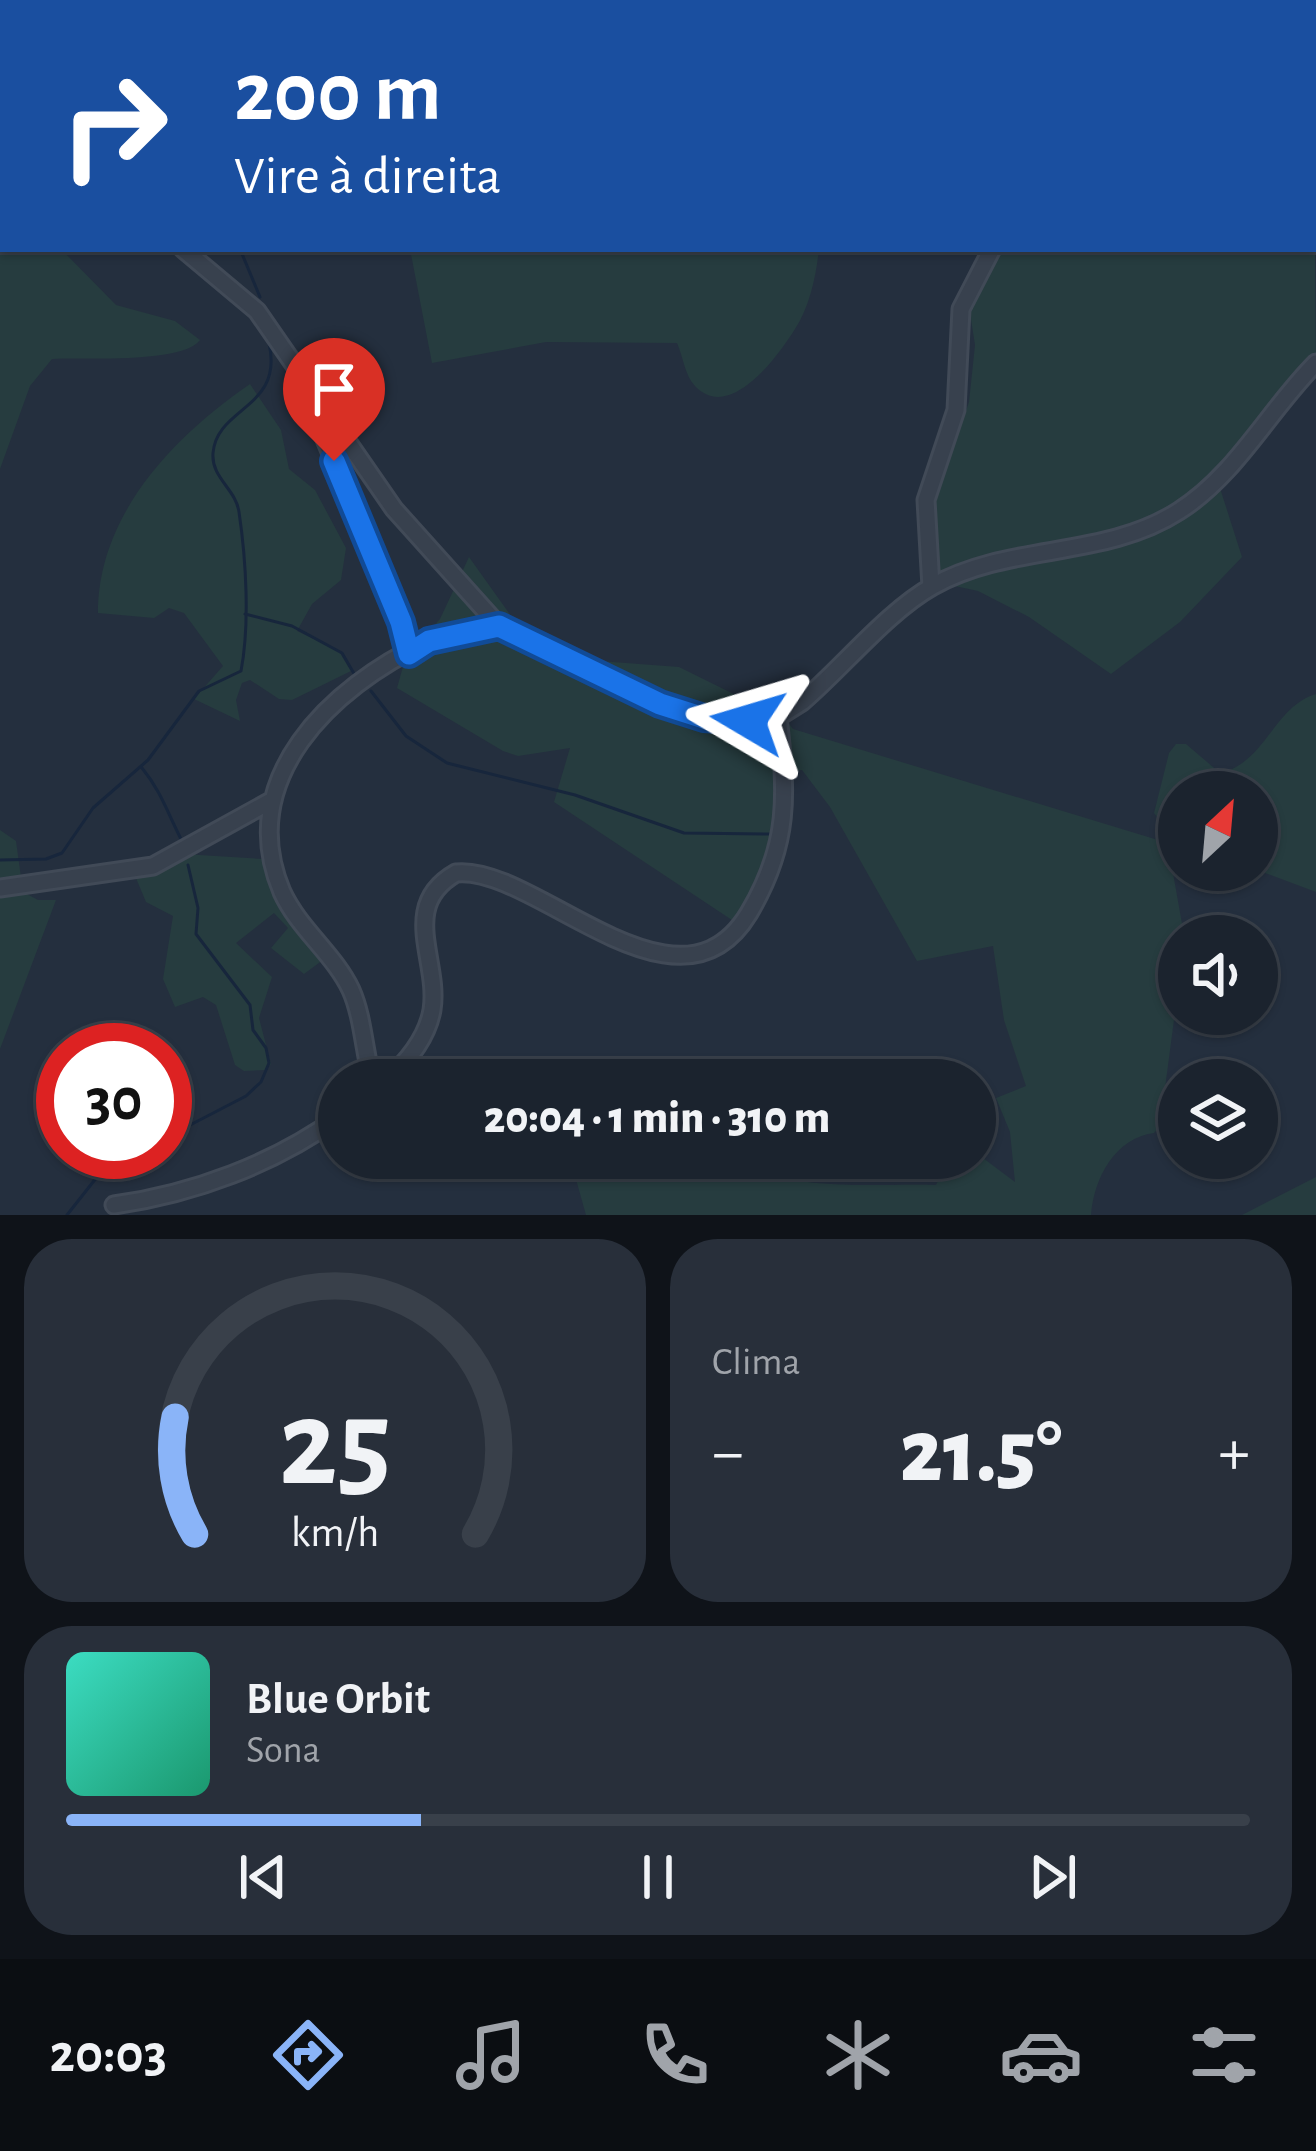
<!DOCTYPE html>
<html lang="pt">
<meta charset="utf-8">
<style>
:root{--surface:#1b232e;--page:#282f3a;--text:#f1f3f6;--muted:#a0a4aa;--line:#39404a;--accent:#8ab4f8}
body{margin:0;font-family:"Alegreya Sans",sans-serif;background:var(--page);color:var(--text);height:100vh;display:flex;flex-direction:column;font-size:45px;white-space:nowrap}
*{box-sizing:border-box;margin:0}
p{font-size:39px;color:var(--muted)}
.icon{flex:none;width:66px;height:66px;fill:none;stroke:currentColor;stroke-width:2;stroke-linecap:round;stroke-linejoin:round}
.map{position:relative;height:1215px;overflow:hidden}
.side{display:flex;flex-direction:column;gap:24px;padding:24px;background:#0f1319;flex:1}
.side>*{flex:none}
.guide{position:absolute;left:0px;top:0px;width:1317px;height:252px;box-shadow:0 3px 9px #0004,0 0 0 3px var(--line);background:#1a4fa0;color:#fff;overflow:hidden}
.needle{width:78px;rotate:26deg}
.controls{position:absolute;left:1158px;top:771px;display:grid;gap:24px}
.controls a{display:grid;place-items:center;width:120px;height:120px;border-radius:50%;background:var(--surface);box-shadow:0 3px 9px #0004,0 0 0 3px var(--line);font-size:60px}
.speed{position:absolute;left:36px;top:1023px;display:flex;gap:24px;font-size:60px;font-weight:700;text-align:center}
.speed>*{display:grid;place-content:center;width:156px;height:156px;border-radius:50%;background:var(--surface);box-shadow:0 3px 9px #0004,0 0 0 3px var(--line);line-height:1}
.speed .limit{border:18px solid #d22;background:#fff;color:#111}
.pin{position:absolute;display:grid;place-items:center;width:102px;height:102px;color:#fff;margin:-123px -51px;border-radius:50% 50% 50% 0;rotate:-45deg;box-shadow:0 0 12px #0007}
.pin .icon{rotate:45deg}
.me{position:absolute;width:132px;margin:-66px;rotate:277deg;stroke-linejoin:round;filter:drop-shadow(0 0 9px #0008)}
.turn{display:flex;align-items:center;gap:42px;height:252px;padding:0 36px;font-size:54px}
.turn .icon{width:156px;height:156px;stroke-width:2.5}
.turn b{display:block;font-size:84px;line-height:102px}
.big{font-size:90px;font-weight:800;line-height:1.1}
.side .card{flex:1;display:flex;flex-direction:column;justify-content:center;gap:18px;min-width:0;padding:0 42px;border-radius:48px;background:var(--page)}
.side .dial{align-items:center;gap:0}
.dial svg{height:312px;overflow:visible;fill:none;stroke:var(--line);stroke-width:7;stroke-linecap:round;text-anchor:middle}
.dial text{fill:var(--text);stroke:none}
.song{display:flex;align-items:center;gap:36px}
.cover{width:144px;height:144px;border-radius:18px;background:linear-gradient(135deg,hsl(170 70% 55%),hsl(160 70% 35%))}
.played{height:12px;border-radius:6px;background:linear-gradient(90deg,var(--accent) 30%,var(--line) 30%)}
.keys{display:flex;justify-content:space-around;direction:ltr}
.heat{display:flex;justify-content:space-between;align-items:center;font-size:66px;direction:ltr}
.side .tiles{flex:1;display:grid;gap:24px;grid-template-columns:1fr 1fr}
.card:last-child{grid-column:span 2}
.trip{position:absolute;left:318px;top:1059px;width:678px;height:120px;border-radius:60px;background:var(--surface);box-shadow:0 3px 9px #0004,0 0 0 3px var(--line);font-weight:800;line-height:120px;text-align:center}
.menu{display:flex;height:192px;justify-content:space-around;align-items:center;background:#0b0e12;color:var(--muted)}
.menu .icon{width:84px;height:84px}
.menu .on{color:var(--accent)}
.menu b{font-size:54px;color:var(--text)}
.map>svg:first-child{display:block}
.green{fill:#263c3f}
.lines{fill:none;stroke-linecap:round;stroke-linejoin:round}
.stream{stroke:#17263c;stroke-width:3}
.minor-casing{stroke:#414a57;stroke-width:21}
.minor{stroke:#38414e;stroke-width:15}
.route-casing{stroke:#114b97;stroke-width:30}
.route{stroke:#1a73e8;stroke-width:21}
</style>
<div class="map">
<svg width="1316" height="1215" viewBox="0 0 1316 1215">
<rect width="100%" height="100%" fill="#242f3e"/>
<path class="green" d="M 190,0 L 942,0 L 192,3 Z
M 1314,128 L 1316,368 L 1219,485 L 1242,557 L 1180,622 L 1111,674 L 1029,617 L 978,591 L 941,583 L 932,513 L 969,402 L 975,345 L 970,313 L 997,249 L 1314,249 Z
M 0,195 L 3,249 L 61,249 L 116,305 L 175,321 L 200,340 C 182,364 84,357 52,359 L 30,386 L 0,469 Z
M 410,249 L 819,249 C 816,276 810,306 795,329 C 778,356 730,423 695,386 C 685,376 683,356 677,343 L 546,342 L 432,363 Z
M 250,384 L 281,430 L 289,469 L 315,490 L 346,548 L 341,580 L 312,604 L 297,631 L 338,650 L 351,671 L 292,700 L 279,699 L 250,680 L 242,683 L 236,700 L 240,721 L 194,699 L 223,666 L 184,613 L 169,608 L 154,618 L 98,613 C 98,515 173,437 250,384 Z
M 469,557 L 526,637 L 586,660 L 679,667 L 786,720 L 793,729 L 1158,840 L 1173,873 L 1184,935 L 1179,936 L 1179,982 L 1160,1126 L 1154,1133 C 1115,1138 1094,1178 1091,1215 L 586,1215 L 570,1158 L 733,1158 C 788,1194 873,1183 936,1185 L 950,1158 L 975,1158 L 975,1152 L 1015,1182 L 1010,1132 L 996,1098 L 1026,1086 L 1004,1020 L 993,946 L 917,961 L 830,807 L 802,770 L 794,771 L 792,812 L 773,871 L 741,926 L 554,802 L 570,748 L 518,756 L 503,751 L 397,688 L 406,656 L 440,619 Z
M 1316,694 L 1316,892 L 1257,870 L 1257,792 L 1179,792 L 1179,846 L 1154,813 L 1169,753 L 1176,744 L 1186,744 L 1220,773 C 1266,763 1273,707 1316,694 Z
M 0,830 L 16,841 L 23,892 L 38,900 L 56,900 L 0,1049 Z
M 183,854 L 278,860 L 299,916 L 331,954 L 304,974 L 271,948 L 288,928 L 274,913 L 236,943 L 272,977 L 259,1018 L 271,1064 L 265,1070 L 244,1071 L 235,1065 L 216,1005 L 203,997 L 175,1007 L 163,979 L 173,916 L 146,902 L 133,871 Z
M 565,1058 L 586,1060 L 631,1080 L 550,1080 L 543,1062 Z
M 1316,1177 L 1316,1215 L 1242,1215 Z"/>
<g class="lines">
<path class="stream" d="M 123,0 L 124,3
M 1314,26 L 1316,24
M 240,249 L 260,297
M 245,614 L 292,626 L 342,653 L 356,677
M 371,691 L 406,736 L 447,763 L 575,795 L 684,833 L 771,834
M 142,768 C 161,791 168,814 182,841
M 0,860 L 46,859 L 62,853 L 93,808 L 148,760 L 199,691 L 241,671 C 250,624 246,559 239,512 C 236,489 211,478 213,453 C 217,406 284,409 269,343
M 165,1138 L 246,1096 L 261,1082 L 269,1063 L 266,1048 L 253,1030 L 250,1005 L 196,934 L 198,908 L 188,865
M 67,1215 L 97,1177 L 143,1152"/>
<defs>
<path id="minor" d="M 61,0 L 62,3
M 1232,3 L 1235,0
M 183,249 L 257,311 L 394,509 L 499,626 L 660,703 L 704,718 L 778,717 L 802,702 C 842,668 888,611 933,586 C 1009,543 1105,559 1179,511 C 1236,475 1269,410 1316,363
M 317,404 L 319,425 L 401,622 L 409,654
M 931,587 L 926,500 L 956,410 L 961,309 L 992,249
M 0,888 L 153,866 L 269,802
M 372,1080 C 364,1051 363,1017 351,990 C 334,954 299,929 282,892 C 234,779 331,687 427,642 C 448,633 476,631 499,626
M 387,1080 C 408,1061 427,1038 432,1010 C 440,961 398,906 456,873 C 534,864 678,1031 749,913 C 790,844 787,794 778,717
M 114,1205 C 193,1194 274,1164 339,1117"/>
</defs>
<use href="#minor" class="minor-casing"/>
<use href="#minor" class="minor"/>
</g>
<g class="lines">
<defs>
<path id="route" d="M 334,461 L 401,622 L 409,654 L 429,641 L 499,626 L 660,704 L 704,718 L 748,721"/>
</defs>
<use href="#route" class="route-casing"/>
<use href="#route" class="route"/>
</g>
</svg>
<div class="controls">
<a><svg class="needle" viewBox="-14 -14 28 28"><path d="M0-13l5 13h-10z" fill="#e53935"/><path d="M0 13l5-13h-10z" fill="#a0a4aa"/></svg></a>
<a><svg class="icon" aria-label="sound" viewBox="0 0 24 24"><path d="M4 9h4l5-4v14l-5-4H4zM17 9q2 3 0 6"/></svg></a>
<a><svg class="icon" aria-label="layers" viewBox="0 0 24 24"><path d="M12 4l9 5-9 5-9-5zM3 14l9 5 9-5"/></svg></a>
</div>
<div class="speed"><div class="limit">30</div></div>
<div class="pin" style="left:334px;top:461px;background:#d93025"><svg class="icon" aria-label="arrive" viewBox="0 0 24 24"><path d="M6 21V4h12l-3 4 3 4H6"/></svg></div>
<svg class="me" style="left:748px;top:721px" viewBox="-20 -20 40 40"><path d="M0-17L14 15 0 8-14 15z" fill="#1a73e8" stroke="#fff" stroke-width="4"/></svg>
<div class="trip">20:04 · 1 min · 310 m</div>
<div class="guide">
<div class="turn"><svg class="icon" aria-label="right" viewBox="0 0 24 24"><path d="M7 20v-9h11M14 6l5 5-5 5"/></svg><div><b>200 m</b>Vire à direita</div></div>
</div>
</div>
<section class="side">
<div class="tiles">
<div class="card dial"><svg viewBox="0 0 100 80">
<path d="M14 69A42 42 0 1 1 86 69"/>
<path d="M14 69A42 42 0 0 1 9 39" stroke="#8ab4f8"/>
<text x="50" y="56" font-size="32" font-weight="700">25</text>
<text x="50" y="72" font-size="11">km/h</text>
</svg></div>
<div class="card"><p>Clima</p>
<div class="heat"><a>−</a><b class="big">21.5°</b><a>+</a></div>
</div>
<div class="card">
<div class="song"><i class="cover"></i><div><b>Blue Orbit</b><p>Sona</p></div></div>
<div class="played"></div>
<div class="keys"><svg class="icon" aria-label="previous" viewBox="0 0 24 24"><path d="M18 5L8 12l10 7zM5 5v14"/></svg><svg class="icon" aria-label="pause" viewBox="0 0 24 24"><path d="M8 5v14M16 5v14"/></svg><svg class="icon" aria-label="next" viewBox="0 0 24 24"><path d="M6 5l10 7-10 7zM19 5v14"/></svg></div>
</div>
</div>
</section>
<nav class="menu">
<b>20:03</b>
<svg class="icon on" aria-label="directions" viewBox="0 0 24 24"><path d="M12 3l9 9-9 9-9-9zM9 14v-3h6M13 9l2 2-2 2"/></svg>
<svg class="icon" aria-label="music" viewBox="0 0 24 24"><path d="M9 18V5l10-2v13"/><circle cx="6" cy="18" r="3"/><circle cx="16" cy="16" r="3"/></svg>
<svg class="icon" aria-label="phone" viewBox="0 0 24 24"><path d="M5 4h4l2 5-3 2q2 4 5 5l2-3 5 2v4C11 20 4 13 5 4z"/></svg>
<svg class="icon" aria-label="climate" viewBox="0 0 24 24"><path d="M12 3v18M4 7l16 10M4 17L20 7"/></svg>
<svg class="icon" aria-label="car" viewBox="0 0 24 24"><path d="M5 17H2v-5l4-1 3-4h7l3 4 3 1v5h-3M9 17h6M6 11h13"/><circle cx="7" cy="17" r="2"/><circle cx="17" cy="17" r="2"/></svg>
<svg class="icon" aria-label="filters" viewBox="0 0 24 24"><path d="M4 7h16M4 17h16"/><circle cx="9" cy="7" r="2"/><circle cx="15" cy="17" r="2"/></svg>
</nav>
